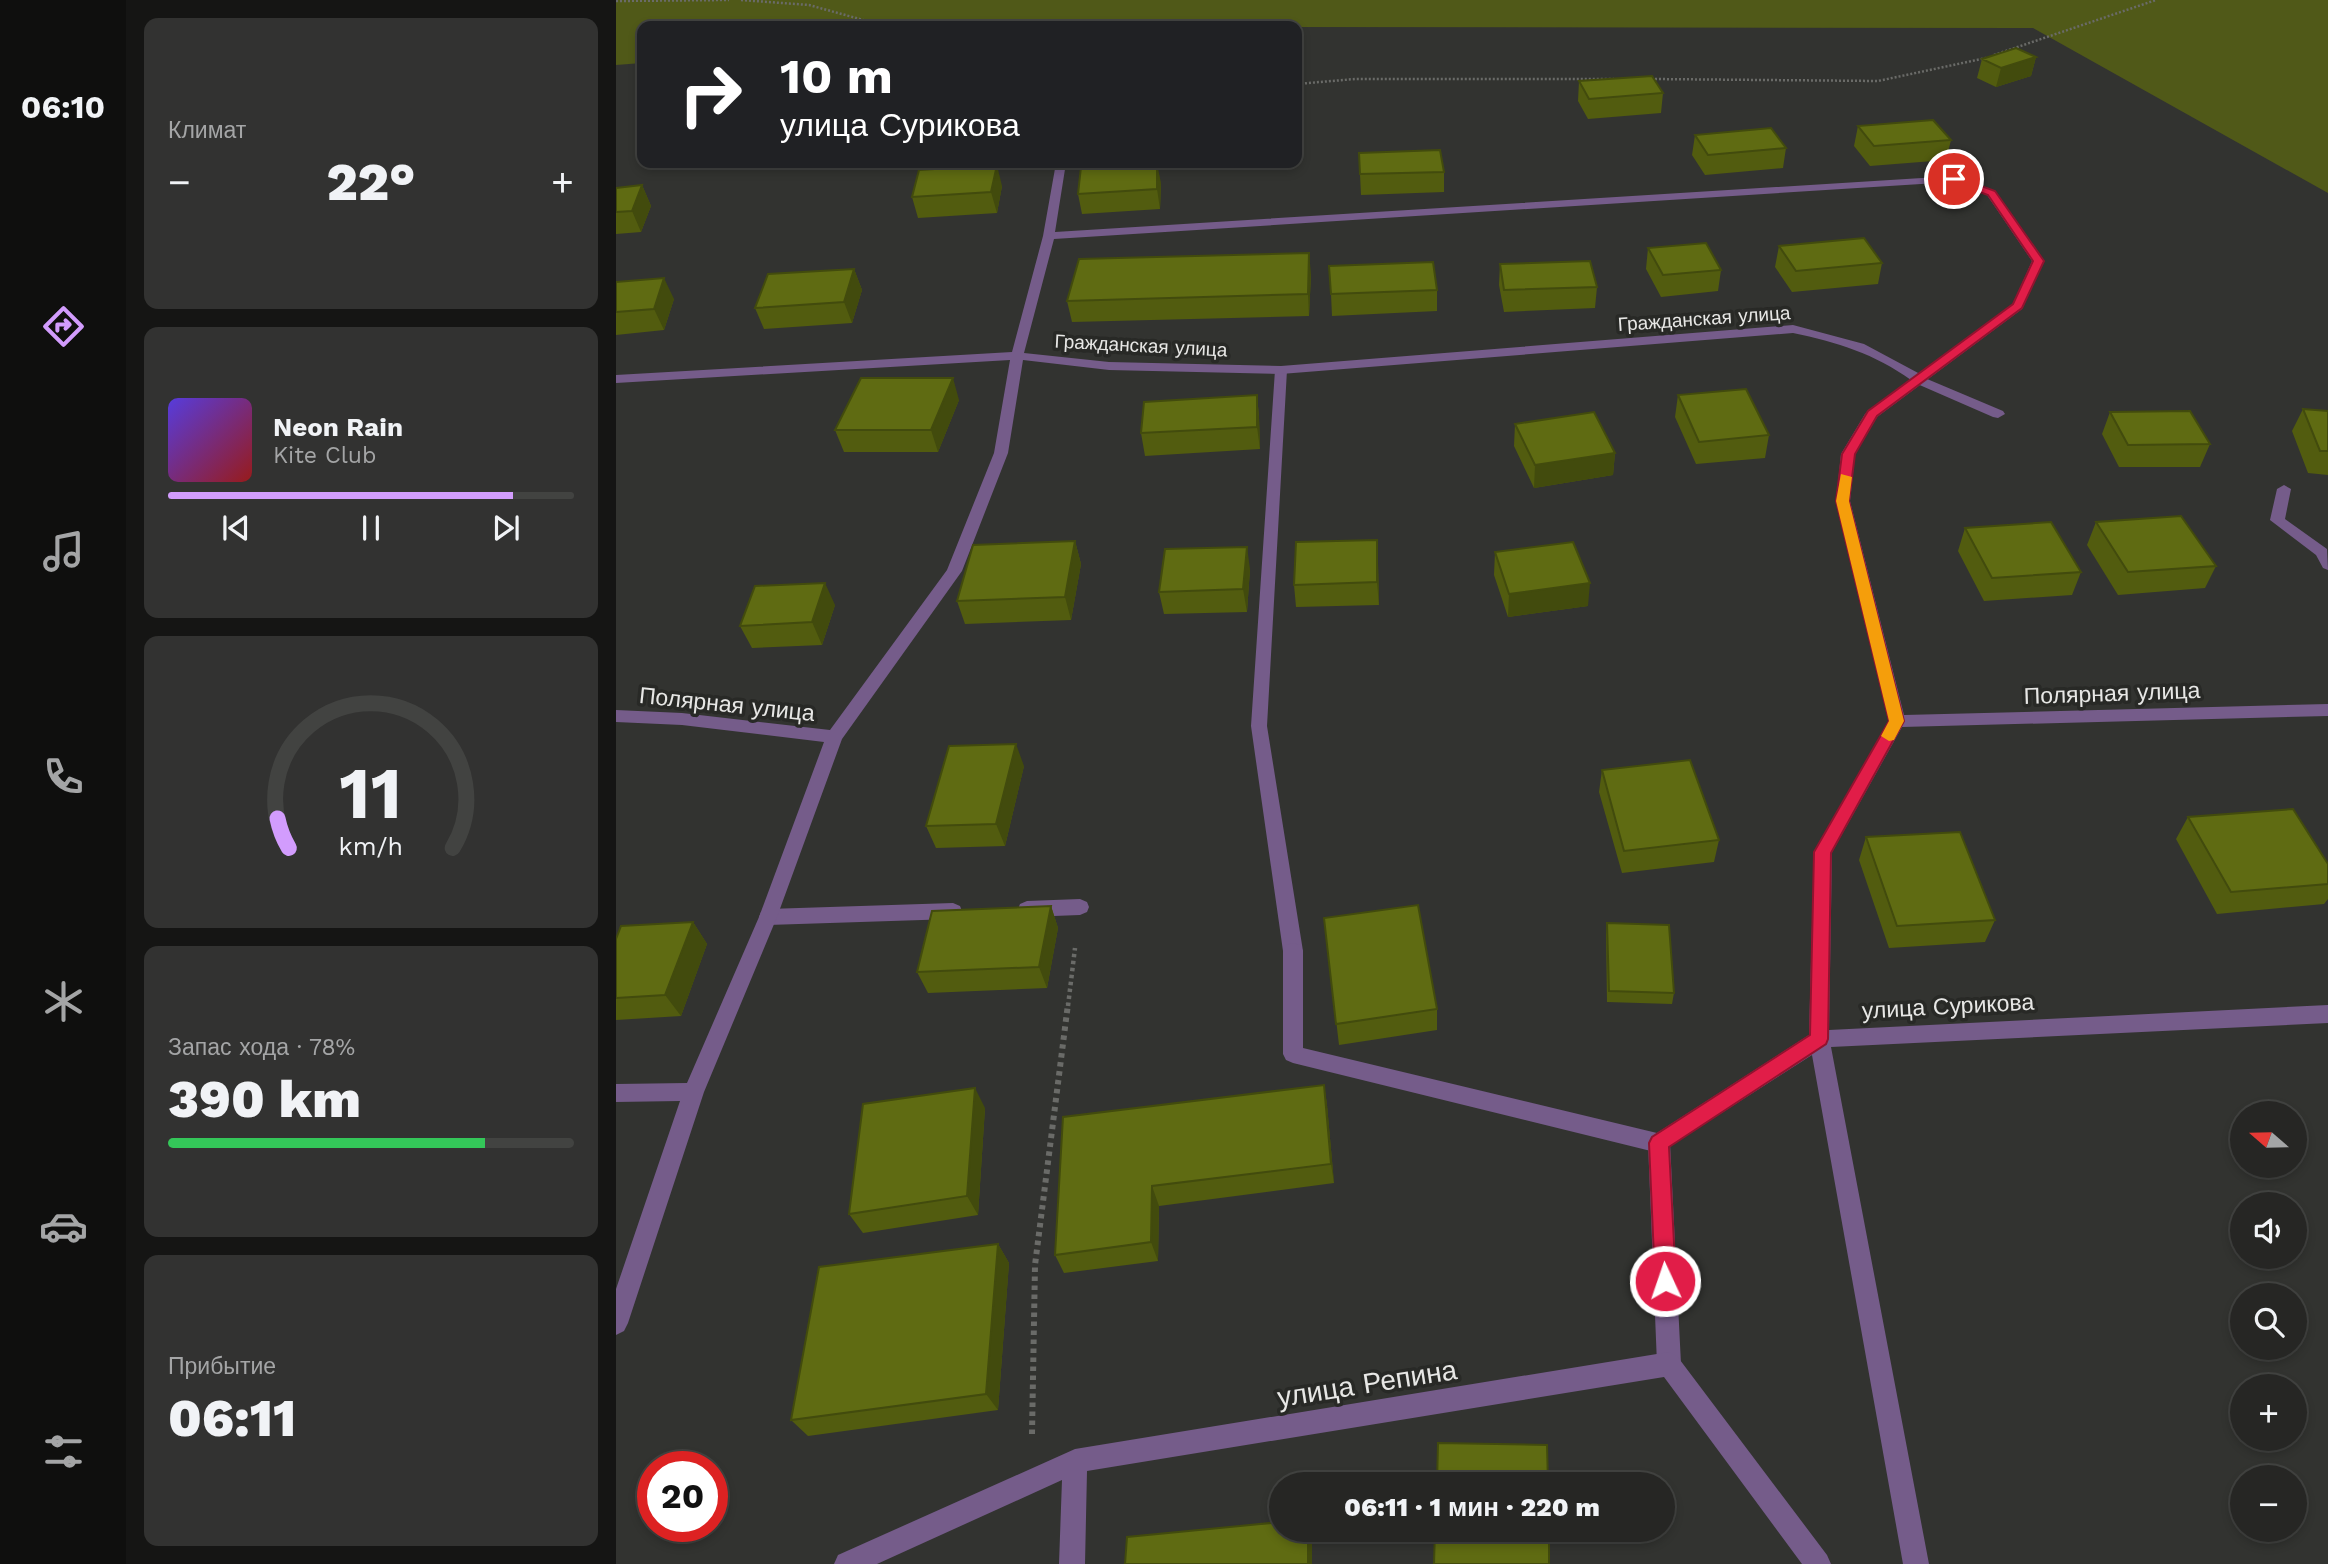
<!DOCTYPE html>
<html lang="ru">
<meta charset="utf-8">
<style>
:root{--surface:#262624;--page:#323231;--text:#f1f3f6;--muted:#a4a5a6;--line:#424341;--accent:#d29cfd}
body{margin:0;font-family:"Work Sans",sans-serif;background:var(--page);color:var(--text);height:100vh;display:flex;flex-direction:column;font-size:26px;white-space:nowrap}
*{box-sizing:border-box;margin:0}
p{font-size:23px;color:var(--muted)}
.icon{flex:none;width:38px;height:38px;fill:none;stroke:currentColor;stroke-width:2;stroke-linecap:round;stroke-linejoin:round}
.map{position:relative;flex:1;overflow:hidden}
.drawer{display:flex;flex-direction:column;gap:18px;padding:18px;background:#151514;width:490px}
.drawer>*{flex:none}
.guide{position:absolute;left:21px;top:21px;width:665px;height:147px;border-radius:14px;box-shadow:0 4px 10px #0003,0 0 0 2px var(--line);background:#202124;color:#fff;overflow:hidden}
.needle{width:46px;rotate:290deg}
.tools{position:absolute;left:1614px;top:1101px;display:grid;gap:14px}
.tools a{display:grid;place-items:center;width:77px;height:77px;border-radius:50%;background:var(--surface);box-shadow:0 4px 10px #0003,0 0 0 2px var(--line);font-size:35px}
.speed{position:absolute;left:21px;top:1451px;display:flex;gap:14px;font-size:35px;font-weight:700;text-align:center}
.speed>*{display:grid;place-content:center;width:91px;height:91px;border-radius:50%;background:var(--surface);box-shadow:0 4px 10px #0003,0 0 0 2px var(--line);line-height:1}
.speed .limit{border:10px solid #d22;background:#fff;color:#111}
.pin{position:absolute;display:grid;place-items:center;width:60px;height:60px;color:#fff;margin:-30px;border:4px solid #fff;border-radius:50%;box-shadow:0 2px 7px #0007}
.me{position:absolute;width:77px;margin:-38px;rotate:357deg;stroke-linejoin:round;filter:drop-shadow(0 0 5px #0008)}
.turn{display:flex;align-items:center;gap:24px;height:147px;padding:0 28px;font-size:32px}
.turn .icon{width:91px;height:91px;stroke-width:2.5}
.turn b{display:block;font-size:49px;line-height:60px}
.big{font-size:52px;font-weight:800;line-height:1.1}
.drawer .widget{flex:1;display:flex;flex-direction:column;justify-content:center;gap:10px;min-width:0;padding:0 24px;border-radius:14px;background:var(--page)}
.drawer .dial{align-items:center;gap:0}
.dial svg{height:182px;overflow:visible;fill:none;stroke:var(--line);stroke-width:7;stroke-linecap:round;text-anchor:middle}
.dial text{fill:var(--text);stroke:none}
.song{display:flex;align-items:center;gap:21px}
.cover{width:84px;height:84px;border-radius:10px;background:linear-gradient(135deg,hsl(250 70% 55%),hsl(0 70% 35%))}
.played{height:7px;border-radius:4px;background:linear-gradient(90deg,var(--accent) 85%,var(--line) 85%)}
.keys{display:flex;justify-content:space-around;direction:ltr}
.heat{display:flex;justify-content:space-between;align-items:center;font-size:38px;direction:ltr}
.charge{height:10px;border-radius:5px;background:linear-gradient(90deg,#34c759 78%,var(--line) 0)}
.trip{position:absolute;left:653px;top:1472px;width:406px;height:70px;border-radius:35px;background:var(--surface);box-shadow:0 4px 10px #0003,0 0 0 2px var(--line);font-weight:800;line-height:70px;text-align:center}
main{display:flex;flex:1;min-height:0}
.tab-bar{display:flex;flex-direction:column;width:126px;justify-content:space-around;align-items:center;background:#0f0f0e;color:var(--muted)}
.tab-bar .icon{width:49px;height:49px}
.tab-bar .current{color:var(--accent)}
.tab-bar b{font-size:32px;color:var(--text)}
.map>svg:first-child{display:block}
.green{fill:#505918}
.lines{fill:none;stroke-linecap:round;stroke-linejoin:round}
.path-far2{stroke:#6a6b68;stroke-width:2.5;stroke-dasharray:2 2;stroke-linecap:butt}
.path-far1{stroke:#6a6b68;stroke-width:4.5;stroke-dasharray:3.5 3.5;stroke-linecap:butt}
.path{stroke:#6a6b68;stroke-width:6;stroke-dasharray:4.5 4.5;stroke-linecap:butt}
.lane{fill:#755c8a;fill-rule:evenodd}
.street{fill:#755c8a;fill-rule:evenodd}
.wall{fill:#525c0f}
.shaded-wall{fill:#424b0d}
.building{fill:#5f6b12;stroke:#424b0d;stroke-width:2}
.route{fill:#e11d48;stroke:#92132f;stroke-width:2}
.slow{fill:#f59e0b}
.labels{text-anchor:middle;stroke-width:7;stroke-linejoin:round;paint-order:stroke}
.far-street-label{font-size:19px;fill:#e7e7e5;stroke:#282926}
.street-label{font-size:23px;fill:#e7e7e5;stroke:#282926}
.near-street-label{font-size:28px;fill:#e7e7e5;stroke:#282926}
</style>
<main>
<nav class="tab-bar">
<b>06:10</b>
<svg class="icon current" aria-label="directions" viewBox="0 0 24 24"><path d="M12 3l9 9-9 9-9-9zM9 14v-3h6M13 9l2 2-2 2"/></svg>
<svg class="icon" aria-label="music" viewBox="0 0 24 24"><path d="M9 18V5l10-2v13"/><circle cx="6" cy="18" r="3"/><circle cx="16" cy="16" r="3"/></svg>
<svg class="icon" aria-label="phone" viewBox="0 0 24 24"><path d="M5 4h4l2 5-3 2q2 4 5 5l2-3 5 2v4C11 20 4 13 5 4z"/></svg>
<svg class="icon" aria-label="climate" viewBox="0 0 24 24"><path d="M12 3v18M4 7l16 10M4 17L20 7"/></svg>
<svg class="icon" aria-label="car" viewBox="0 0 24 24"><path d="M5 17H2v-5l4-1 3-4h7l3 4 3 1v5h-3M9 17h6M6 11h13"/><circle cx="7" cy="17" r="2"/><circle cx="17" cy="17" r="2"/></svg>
<svg class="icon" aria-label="filters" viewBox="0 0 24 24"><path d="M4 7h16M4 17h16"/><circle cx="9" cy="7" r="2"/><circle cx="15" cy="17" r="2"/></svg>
</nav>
<section class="drawer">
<div class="widget"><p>Климат</p>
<div class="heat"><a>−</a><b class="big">22°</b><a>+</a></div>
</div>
<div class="widget">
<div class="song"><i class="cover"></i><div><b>Neon Rain</b><p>Kite Club</p></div></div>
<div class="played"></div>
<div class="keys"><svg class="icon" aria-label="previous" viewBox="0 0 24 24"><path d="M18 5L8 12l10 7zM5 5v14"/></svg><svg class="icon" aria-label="pause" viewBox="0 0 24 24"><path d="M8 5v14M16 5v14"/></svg><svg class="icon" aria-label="next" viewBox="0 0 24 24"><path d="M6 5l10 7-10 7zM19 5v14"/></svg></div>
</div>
<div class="widget dial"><svg viewBox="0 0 100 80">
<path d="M14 69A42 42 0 1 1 86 69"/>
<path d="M14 69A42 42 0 0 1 9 56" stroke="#d29cfd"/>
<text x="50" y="56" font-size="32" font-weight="700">11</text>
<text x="50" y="72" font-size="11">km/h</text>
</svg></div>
<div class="widget"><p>Запас хода · 78%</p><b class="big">390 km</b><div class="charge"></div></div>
<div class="widget"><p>Прибытие</p><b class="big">06:11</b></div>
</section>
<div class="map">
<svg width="1712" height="1564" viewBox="0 0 1712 1564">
<rect width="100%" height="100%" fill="#323330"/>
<path class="green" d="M 0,0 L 1712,0 L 1712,193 L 1417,28 L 26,26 L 26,63 L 0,65 Z"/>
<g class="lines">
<path class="path-far2" d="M 125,0 L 193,5 L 269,26
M 0,1 L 113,0
M 1378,55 L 1540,0
M 1035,79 L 1262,81 L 1370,58
M 681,84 L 739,79 L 998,79"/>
<path class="path-far1" d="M 452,1006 L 459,948"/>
<path class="path" d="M 416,1434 L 419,1265 L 452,1004"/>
<path class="lane" d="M 665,366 L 671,370 L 651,726 L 687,951 L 684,957 L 677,959 L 670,957 L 667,951 L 635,726 L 659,370 Z
M 1304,376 L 1387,411 L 1389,414 L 1382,418 L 1377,417 L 1299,383 L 1299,377 Z
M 464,899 L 471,902 L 473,907 L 471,912 L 464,915 L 411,917 L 404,914 L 402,909 L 404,904 L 411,901 Z
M 337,903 L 344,906 L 346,911 L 344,916 L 337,919 L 152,925 L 145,922 L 143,917 L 145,912 L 152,909 Z
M 1043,1133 L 1051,1136 L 1054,1143 L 1065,1364 L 1061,1372 L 1053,1376 L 1045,1372 L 1041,1364 L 1032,1143 L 1035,1136 Z"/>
<path class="street" d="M 440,163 L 450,163 L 439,232 L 1338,176 L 1379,191 L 1428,261 L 1406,309 L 1261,417 L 1239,454 L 1234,501 L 1288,715 L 1712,704 L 1712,716 L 1286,727 L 1216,852 L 1213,1030 L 1712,1005 L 1712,1023 L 1215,1047 L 1313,1564 L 1287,1564 L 1196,1055 L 1043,1153 L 677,1063 L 670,1060 L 667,1054 L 667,951 L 670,945 L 677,943 L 684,945 L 687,951 L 687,1048 L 1041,1133 L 1193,1035 L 1198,852 L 1273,721 L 1220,501 L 1225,454 L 1249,414 L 1295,380 C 1259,354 1221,342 1177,333 L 665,374 L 493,370 L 407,360 L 392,453 L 346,571 L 226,739 L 161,917 L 88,1092 L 12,1323 L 8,1331 L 0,1335 L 0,1289 L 64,1101 L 0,1102 L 0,1084 L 71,1083 L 143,917 L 208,742 L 66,725 L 0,722 L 0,710 L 66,713 L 214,730 L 331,570 L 378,453 L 394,360 L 0,383 L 0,375 L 396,352 L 427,236 ZM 1337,182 L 1371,195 L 1416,261 L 1397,304 L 1304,374 L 1248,344 L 1177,325 L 665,366 L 493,362 L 408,353 L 438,239 Z
M 1668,485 L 1675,489 L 1669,519 L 1711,549 L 1712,570 L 1707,568 L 1700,555 L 1654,520 L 1661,489 Z
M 1053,1352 L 1061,1356 L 1211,1555 L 1215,1564 L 1186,1564 L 1048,1377 L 471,1471 L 469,1564 L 443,1564 L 446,1480 L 261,1564 L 218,1564 L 222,1555 L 459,1449 Z"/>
</g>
<path class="wall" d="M 1420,57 L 1415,76 L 1380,87 L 1361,78 L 1366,59 Z
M 963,81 L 1047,93 L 1045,113 L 972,119 L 962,101 Z
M 1242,126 L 1335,140 L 1330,160 L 1254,166 L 1238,146 Z
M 1079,135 L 1170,148 L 1167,168 L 1089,175 L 1076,155 Z
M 743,153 L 828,172 L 828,192 L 745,195 Z
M 545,183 L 544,209 L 466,214 L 462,194 Z
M 26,185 L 35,206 L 25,232 L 0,234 L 0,188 Z
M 386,186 L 381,213 L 302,218 L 296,197 Z
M 1163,246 L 1266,263 L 1262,284 L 1176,292 L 1159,267 Z
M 1032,248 L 1105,270 L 1102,291 L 1045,297 L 1030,269 Z
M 884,264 L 981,287 L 979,308 L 888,312 L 883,285 Z
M 238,269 L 246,290 L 236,323 L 148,329 L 139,308 Z
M 695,274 L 693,316 L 456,322 L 451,301 Z
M 0,282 L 58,299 L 48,330 L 0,335 Z
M 821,290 L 821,311 L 716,316 L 715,294 Z
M 641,395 L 643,417 L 644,449 L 529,456 L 525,433 Z
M 1062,395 L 1153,435 L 1149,458 L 1080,464 L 1059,417 Z
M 343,400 L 322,452 L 228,452 L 219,430 Z
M 1687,409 L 1712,411 L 1712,475 L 1692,473 L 1676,431 Z
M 1494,412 L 1594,444 L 1584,467 L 1503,467 L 1486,434 Z
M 899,424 L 999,453 L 997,475 L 918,488 L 898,446 Z
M 1480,522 L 1600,566 L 1589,588 L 1502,595 L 1471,545 Z
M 1349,528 L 1465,572 L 1456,595 L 1368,601 L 1342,551 Z
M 459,541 L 465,564 L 455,620 L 349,624 L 341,601 Z
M 879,552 L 972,606 L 892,617 L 878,575 Z
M 762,563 L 763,605 L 680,607 L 678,585 Z
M 634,569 L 631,612 L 548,614 L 543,592 Z
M 219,605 L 206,645 L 136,648 L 124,626 Z
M 408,766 L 389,846 L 320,848 L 310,826 Z
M 986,770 L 1103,840 L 1098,862 L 1006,873 L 983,792 Z
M 1572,817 L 1712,864 L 1712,899 L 1708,904 L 1601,914 L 1560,839 Z
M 1250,837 L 1379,920 L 1369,942 L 1273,948 L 1243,860 Z
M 435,906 L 442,928 L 431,988 L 312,993 L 301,972 Z
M 708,918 L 821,1009 L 821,1030 L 723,1045 Z
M 77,922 L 91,944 L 65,1016 L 0,1020 L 0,939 Z
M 991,923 L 1058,993 L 1056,1004 L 991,1002 L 990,934 Z
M 708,1085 L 711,1105 L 718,1183 L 543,1206 L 542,1261 L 448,1273 L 439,1255 L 447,1117 Z
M 369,1108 L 362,1215 L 247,1233 L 233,1214 Z
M 382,1244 L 393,1263 L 382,1410 L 192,1436 L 175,1420 Z"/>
<path class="shaded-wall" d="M 1420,57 L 1415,76 L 1380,87 L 1385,68 Z
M 541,163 L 545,183 L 544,209 L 541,189 Z
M 381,165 L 386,186 L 381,213 L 375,192 Z
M 26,185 L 35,206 L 25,232 L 16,211 Z
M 693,253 L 695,274 L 693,316 L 692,294 Z
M 238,269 L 246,290 L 236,323 L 228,302 Z
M 48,278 L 58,299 L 48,330 L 38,309 Z
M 337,378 L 343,400 L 322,452 L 315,430 Z
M 641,395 L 643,417 L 644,449 L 641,427 Z
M 999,453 L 997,475 L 918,488 L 919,465 Z
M 761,540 L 762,563 L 763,605 L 761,582 Z
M 459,541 L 465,564 L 455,620 L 449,597 Z
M 631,547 L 634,569 L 631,612 L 627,589 Z
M 209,583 L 219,605 L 206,645 L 196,622 Z
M 974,583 L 972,606 L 892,617 L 893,594 Z
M 400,744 L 408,766 L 389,846 L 380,824 Z
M 435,906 L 442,928 L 431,988 L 423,967 Z
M 77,922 L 91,944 L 65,1016 L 49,995 Z
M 708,1085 L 711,1105 L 718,1183 L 715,1164 Z
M 359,1088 L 369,1108 L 362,1215 L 351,1196 Z
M 536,1186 L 543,1206 L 542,1261 L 535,1242 Z
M 382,1244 L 393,1263 L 382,1410 L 370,1394 Z
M 692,1530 L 695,1530 L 696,1533 L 696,1564 L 692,1564 Z"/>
<path class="building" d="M 1400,48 L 1420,57 L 1385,68 L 1366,59 Z
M 1036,76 L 1047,93 L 973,99 L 963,81 Z
M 1317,120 L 1335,140 L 1258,146 L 1242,126 Z
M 1155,128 L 1170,148 L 1092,155 L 1079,135 Z
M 824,150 L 828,172 L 744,174 L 743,153 Z
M 541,163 L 541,189 L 462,194 L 465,167 Z
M 381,165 L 375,192 L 296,197 L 303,170 Z
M 26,185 L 16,211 L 0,212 L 0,188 Z
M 1248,238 L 1266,263 L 1180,271 L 1163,246 Z
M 1090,243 L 1105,270 L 1047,275 L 1032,248 Z
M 693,253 L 692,294 L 451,301 L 463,259 Z
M 974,261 L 981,287 L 888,290 L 884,264 Z
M 817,262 L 821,290 L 715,294 L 713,266 Z
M 238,269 L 228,302 L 139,308 L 152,274 Z
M 48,278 L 38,309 L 0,312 L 0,282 Z
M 245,378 L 337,378 L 315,430 L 219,430 Z
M 1130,389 L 1153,435 L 1083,442 L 1062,395 Z
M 641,395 L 641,427 L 525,433 L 528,402 Z
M 1687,409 L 1712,411 L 1712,451 L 1704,451 Z
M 1574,411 L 1594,444 L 1512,445 L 1494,412 Z
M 978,412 L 999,453 L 919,465 L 899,424 Z
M 1565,516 L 1600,566 L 1512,572 L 1480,522 Z
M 1435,522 L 1465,572 L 1376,578 L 1349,528 Z
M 761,540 L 761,582 L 678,585 L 680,542 Z
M 459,541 L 449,597 L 341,601 L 357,545 Z
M 957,542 L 974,583 L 893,594 L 879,552 Z
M 631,547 L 627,589 L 543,592 L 549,549 Z
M 209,583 L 196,622 L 124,626 L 139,586 Z
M 400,744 L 380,824 L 310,826 L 333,746 Z
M 1074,760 L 1103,840 L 1008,851 L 986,770 Z
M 1677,809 L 1712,864 L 1712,884 L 1615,892 L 1572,817 Z
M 1344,832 L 1379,920 L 1281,926 L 1250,837 Z
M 802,905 L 821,1009 L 720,1024 L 708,918 Z
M 435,906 L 423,967 L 301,972 L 316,911 Z
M 77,922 L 49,995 L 0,998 L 0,939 L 5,926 Z
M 991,923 L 1053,925 L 1058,993 L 993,991 Z
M 708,1085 L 715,1164 L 536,1186 L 535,1242 L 439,1255 L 447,1117 Z
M 359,1088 L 351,1196 L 233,1214 L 247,1104 Z
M 382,1244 L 370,1394 L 175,1420 L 203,1267 Z
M 822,1443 L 931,1445 L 932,1484 L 821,1484 Z
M 665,1522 L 665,1530 L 692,1530 L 692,1564 L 509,1564 L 511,1537 Z
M 819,1530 L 933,1530 L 933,1564 L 818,1564 Z"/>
<path class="route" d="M 1338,176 L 1379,191 L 1428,261 L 1406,308 L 1261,416 L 1239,454 L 1233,501 L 1288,721 L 1215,853 L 1212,1039 L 1210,1044 L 1053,1147 L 1060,1281 L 1057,1288 L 1049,1291 L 1042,1288 L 1039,1281 L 1033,1143 L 1036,1137 L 1194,1035 L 1198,852 L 1273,721 L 1220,501 L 1226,454 L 1252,411 L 1397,304 L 1417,261 L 1372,195 L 1334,181 Z"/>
<path class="slow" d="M 1225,474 L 1236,477 L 1233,501 L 1288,721 L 1278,740 L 1273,741 L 1265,736 L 1273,721 L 1220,501 Z"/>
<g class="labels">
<g class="far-street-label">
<text transform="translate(1088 318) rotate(-4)" y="7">Гражданская улица</text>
<text transform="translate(525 345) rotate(3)" y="7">Гражданская улица</text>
</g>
<g class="street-label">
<text transform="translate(1496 693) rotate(-2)" y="8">Полярная улица</text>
<text transform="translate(111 704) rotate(6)" y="8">Полярная улица</text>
<text transform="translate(1332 1006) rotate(-3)" y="8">улица Сурикова</text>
</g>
<g class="near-street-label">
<text transform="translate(751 1383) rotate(-9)" y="10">улица Репина</text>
</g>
</g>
</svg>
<div class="tools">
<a><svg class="needle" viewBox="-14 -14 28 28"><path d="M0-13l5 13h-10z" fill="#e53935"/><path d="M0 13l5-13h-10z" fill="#a4a5a6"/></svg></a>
<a><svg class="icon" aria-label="sound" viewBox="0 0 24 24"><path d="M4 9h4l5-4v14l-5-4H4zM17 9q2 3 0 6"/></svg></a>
<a><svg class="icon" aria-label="search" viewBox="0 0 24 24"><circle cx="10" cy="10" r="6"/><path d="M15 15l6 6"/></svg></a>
<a>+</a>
<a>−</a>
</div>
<div class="speed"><div class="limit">20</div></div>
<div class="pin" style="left:1338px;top:179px;background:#d93025"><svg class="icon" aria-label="arrive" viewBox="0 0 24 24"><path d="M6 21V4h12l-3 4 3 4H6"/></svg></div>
<svg class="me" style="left:1049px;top:1281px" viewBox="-20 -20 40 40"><circle r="17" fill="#e11d48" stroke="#fff" stroke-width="3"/><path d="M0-11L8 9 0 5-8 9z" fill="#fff"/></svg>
<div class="trip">06:11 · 1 мин · 220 m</div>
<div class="guide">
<div class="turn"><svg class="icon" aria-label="right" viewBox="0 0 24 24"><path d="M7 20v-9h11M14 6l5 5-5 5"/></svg><div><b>10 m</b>улица Сурикова</div></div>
</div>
</div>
</main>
